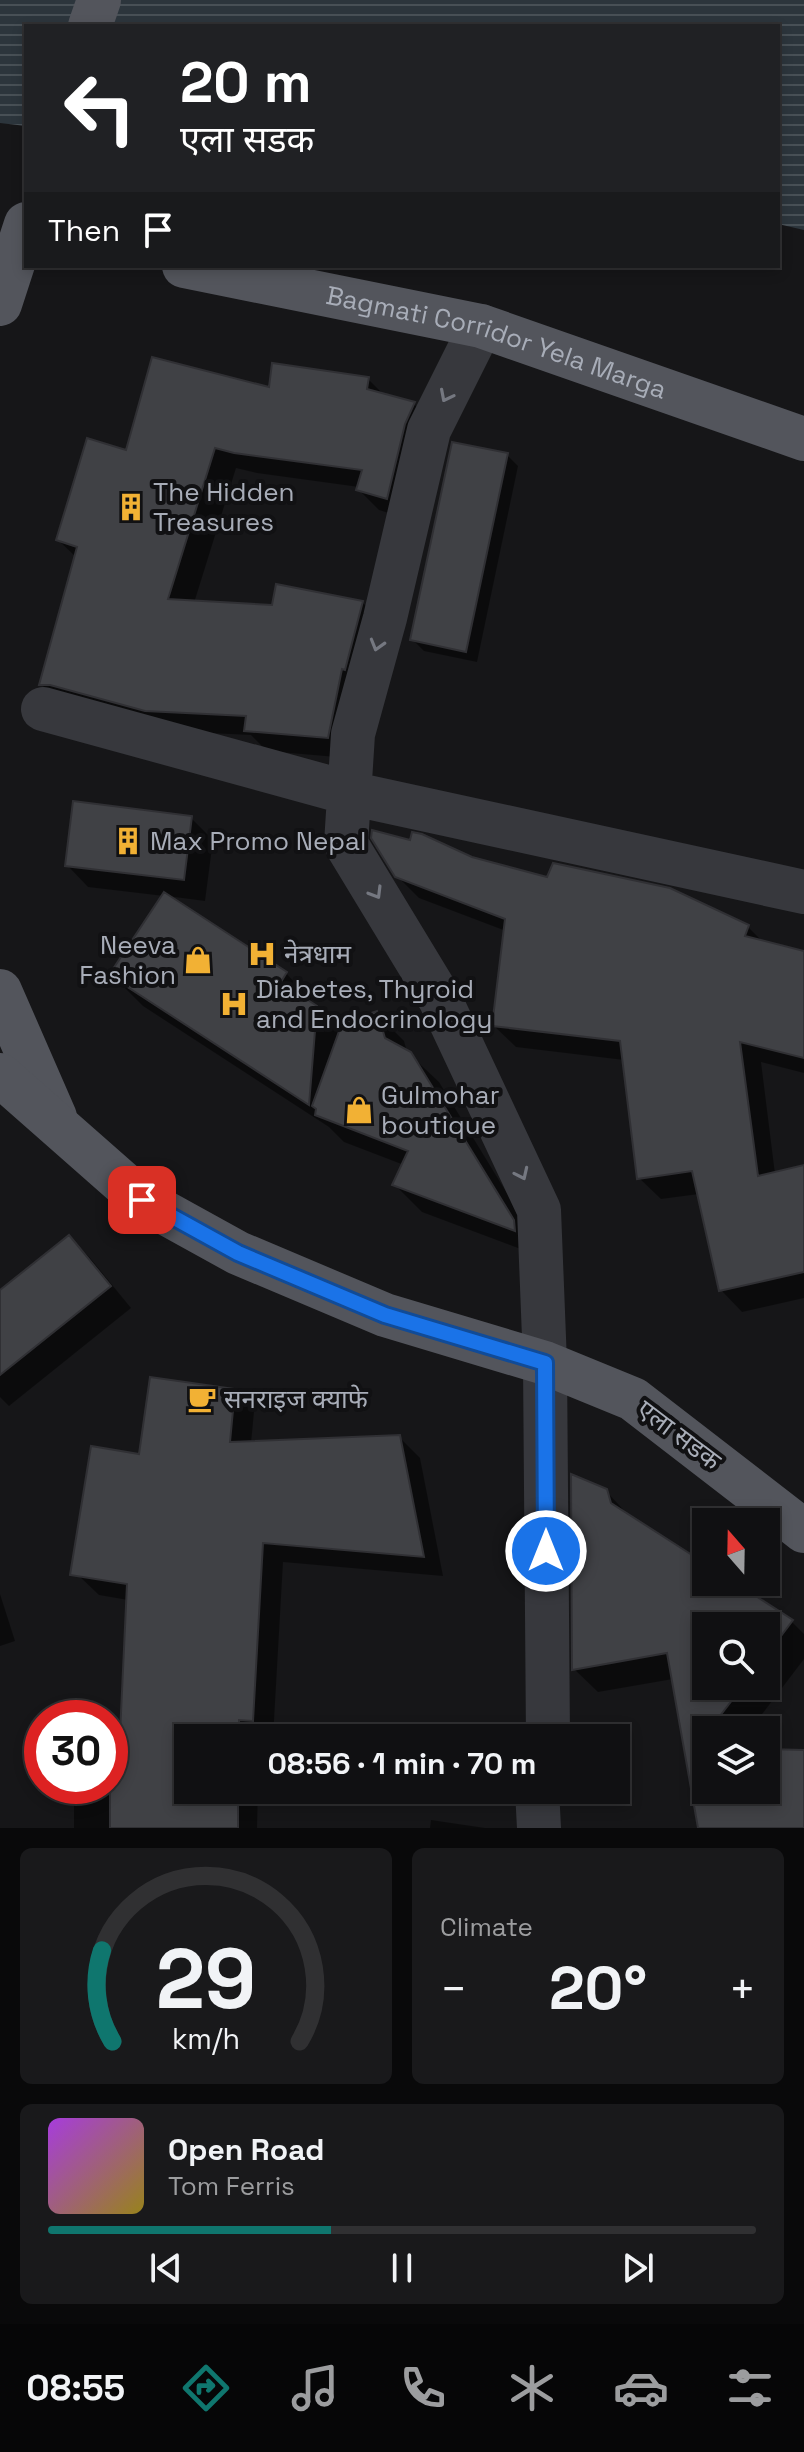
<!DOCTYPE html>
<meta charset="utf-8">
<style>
:root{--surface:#101012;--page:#19191b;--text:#f1f3f6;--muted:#9c9d9f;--line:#303032;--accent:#0f766e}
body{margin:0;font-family:"Space Grotesk","Noto Sans Devanagari",sans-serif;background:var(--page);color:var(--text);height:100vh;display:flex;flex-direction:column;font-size:30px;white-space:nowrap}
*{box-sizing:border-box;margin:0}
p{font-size:26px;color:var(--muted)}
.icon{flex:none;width:44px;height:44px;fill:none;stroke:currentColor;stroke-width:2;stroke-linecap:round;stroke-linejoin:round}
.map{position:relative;height:1828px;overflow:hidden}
.side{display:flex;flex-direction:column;gap:20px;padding:20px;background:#09090a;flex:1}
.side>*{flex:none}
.banner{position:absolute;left:24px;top:24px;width:756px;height:244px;border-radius:0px;box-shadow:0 4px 12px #0003,0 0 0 2px var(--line);background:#202124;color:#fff;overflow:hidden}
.needle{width:52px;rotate:340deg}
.fabs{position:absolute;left:692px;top:1508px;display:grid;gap:16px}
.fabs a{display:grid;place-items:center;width:88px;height:88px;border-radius:0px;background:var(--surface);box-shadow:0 4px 12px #0003,0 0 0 2px var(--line);font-size:40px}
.speed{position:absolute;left:24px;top:1700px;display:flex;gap:16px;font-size:40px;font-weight:700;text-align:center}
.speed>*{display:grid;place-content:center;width:104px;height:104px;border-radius:50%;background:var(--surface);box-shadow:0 4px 12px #0003,0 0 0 2px var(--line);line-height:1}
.speed .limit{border:12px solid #d22;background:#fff;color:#111}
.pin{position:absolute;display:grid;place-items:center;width:68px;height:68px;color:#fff;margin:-34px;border-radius:16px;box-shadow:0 4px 12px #0006}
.me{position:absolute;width:88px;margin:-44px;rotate:0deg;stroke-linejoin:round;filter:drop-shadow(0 0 6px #0008)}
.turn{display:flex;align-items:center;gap:28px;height:168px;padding:0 24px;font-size:36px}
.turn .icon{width:104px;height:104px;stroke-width:2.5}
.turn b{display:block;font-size:56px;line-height:68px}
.then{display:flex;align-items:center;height:76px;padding:0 24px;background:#0003;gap:16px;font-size:30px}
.big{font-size:60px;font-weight:600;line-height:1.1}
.side .card{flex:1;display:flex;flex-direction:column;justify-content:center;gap:12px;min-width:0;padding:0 28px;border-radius:12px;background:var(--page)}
.side .dial{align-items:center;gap:0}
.dial svg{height:208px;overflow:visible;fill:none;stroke:var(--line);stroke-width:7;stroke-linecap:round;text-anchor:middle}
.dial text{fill:var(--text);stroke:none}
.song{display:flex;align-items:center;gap:24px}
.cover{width:96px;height:96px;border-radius:12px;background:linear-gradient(135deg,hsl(280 70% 55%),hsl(50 70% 35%))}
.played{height:8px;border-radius:4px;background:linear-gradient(90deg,var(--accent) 40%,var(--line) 40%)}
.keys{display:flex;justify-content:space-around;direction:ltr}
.heat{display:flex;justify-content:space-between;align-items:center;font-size:44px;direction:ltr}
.side .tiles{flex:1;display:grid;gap:20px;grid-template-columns:1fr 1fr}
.card:last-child{grid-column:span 2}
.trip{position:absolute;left:174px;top:1724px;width:456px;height:80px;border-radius:0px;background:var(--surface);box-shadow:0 4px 12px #0003,0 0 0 2px var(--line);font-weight:600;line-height:80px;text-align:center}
.tab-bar{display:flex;height:128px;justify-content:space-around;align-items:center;background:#060607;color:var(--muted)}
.tab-bar .icon{width:56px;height:56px}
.tab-bar .active{color:var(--accent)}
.tab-bar b{font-size:36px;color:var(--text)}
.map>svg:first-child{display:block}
.water{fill:url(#water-rules)}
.shadow{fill:#0007;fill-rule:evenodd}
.building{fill:#404145;stroke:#303034;stroke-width:2}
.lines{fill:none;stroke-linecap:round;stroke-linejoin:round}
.minor{stroke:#37383d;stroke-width:44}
.major{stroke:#53555c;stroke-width:44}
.major-bridge{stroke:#53555c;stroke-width:44}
.oneway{stroke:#757881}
.route-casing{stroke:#114b97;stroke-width:20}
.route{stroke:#1a73e8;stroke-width:14}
.labels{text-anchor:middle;stroke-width:8;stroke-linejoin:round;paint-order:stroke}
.street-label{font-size:26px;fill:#a8adb8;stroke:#111113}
.poi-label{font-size:26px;fill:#a8adb8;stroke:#111113;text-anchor:start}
</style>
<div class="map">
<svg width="804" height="1828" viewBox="0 0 804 1828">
<defs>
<pattern id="water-rules" width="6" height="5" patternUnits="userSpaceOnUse" patternTransform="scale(2)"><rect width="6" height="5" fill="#2c353c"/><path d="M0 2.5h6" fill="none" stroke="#485056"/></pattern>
</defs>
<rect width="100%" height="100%" fill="#161618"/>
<path class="water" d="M 0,0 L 804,0 L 804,230 L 778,224 L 778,26 L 26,26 L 26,126 L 0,123 Z"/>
<path class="shadow" d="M 368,379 L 385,396 L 414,404 L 434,425 L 408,519 L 379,510 L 358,489 L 359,487 L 257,473 L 236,468 L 194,603 L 273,608 L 362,602 L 383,623 L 348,758 L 267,751 L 251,735 L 167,731 L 62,705 L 41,684 L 76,557 L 58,540 L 128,453 L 270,390 Z
M 507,455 L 518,466 L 477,662 L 424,651 L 413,640 Z
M 191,818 L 213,840 L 205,901 L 167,896 L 286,973 L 341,1033 L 376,1013 L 404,1041 L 407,1052 L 439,1082 L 541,1249 L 542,1257 L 422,1212 L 395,1185 L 404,1165 L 344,1142 L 329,1127 L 143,1006 L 112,975 L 164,896 L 88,887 L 67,865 Z
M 471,859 L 748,927 L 764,943 L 804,953 L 804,1073 L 761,1062 L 775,1174 L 804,1167 L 804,1298 L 742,1312 L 721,1290 L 699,1194 L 661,1199 L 639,1178 L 624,1060 L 516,1047 L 494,1026 L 506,931 L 419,898 L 397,876 Z
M 69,1237 L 90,1258 L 131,1308 L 9,1406 L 0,1397 L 0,1293 Z
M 234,1391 L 254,1412 L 251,1443 L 399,1437 L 420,1458 L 443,1576 L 283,1562 L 273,1738 L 188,1738 L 188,1790 L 258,1790 L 257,1828 L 74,1828 L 74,1786 L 110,1786 L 110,1779 L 120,1779 L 128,1600 L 99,1595 L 78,1575 L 140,1456 Z
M 606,1491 L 631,1518 L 706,1567 L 706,1582 L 730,1582 L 792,1622 L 804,1634 L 804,1659 L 750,1730 L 706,1730 L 706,1790 L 766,1790 L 766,1751 L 804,1752 L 804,1828 L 700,1828 L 673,1679 L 598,1692 L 574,1669 ZM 706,1626 L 766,1626 L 766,1686 L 706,1686 Z
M 0,1594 L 15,1641 L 0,1646 Z
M 431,1820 L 485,1828 L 430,1828 Z"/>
<path class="building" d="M 152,357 L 269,387 L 272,363 L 369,377 L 367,389 L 415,402 L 405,424 L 387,499 L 356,490 L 362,470 L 234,453 L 215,448 L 168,599 L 272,605 L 276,584 L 363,601 L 345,670 L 342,669 L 328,738 L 244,731 L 246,716 L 145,711 L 50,685 L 39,685 L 77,547 L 56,540 L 87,438 L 126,450 Z
M 452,442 L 508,453 L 466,652 L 410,640 Z
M 73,801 L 192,816 L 184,880 L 65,866 Z
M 372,830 L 410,840 L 412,832 L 422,834 L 472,857 L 547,877 L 553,863 L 670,888 L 749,925 L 745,936 L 804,951 L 804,1058 L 740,1042 L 758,1176 L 804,1165 L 804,1272 L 719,1291 L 692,1171 L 637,1179 L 620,1041 L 492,1026 L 505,919 L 395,877 L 371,838 Z
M 164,892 L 287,972 L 281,982 L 317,1006 L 309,1105 L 109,975 Z
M 377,1011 L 385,1038 L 411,1052 L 514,1220 L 515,1231 L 392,1185 L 408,1151 L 315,1115 L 316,1109 L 312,1106 L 342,1023 Z
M 69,1235 L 111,1286 L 0,1375 L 0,1290 Z
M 150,1377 L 235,1389 L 230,1442 L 400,1435 L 424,1557 L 263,1543 L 253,1721 L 239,1720 L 239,1738 L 188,1738 L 188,1790 L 238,1790 L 238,1828 L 110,1828 L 110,1777 L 118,1777 L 127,1584 L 70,1575 L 91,1446 L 139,1454 Z
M 571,1474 L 607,1489 L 611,1503 L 706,1564 L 706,1582 L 734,1582 L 793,1620 L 766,1656 L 766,1626 L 706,1626 L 706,1686 L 743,1686 L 709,1730 L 706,1730 L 706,1734 L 696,1747 L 706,1747 L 706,1790 L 766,1790 L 766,1749 L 804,1750 L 804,1828 L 698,1828 L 667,1653 L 572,1670 Z"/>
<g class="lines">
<path class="minor" d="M 481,326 L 429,430 L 385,618 L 353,734 L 346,844 L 440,999 L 539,1210 L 545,1363 L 548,1738
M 43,709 L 349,793 L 804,892
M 537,1790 L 539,1828"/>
<g class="major">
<path d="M 90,26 L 99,0"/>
<path id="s1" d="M 184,266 L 481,326 L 804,439"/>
<path d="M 0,991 L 55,1117"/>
<path d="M 0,1075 L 142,1200 L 238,1253 L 385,1315 L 545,1363 L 633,1399 L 804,1531"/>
</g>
<path class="major-bridge" d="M 0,304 L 26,224"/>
</g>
<defs><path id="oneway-chevron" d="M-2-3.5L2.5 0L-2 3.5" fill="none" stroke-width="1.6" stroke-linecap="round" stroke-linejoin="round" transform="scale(2)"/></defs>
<g class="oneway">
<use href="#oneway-chevron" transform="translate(446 396) rotate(117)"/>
<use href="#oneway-chevron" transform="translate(377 645) rotate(106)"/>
<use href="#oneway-chevron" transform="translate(376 893) rotate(59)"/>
<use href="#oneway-chevron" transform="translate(522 1174) rotate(65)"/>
</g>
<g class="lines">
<defs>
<path id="route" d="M 142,1200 L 238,1253 L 385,1315 L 545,1363 L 546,1551"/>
</defs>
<use href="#route" class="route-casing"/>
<use href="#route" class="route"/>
</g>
<defs>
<symbol id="building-bare" viewBox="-9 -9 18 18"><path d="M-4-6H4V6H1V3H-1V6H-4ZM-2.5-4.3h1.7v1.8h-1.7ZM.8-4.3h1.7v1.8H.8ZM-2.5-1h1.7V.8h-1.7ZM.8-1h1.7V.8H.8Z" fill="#f2b134" stroke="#111113" stroke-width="2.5" paint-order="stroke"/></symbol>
<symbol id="hospital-bare" viewBox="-9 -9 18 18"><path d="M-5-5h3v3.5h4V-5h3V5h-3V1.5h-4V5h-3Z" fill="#f2b134" stroke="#111113" stroke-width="2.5" paint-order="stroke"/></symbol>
<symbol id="shop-bare" viewBox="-9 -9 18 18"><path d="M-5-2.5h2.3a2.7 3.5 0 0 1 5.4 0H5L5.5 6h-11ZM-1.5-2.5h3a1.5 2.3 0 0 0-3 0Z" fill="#f2b134" stroke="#111113" stroke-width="2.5" paint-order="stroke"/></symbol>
<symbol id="cafe-bare" viewBox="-9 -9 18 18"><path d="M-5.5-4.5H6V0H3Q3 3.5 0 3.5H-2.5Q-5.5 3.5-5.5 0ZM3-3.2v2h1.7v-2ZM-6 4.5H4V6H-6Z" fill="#f2b134" stroke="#111113" stroke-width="2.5" paint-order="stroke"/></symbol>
</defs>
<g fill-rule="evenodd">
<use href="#building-bare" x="111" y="487" width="40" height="40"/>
<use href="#building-bare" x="108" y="821" width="40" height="40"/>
<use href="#hospital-bare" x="242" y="934" width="40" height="40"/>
<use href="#shop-bare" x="178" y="940" width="40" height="40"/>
<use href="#hospital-bare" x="214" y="984" width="40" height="40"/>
<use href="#shop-bare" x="339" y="1090" width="40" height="40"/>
<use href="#cafe-bare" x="182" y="1379" width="40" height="40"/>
</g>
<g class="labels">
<g class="street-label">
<text dy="9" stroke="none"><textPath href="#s1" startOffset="322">Bagmati Corridor Yela Marga</textPath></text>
<text transform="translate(679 1435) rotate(37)" y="9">एला सडक</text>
</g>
<g class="poi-label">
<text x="153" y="501">The Hidden<tspan x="153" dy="30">Treasures</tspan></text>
<text x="150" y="850">Max Promo Nepal</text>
<text x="176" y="954" text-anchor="end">Neeva<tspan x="176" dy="30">Fashion</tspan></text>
<text x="284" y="963">नेत्रधाम</text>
<text x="256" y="998">Diabetes, Thyroid<tspan x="256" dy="30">and Endocrinology</tspan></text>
<text x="381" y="1104">Gulmohar<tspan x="381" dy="30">boutique</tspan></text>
<text x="224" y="1408">सनराइज क्याफे</text>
</g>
</g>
</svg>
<div class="fabs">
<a><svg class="needle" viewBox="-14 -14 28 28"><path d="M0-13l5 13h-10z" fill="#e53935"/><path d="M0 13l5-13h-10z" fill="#9c9d9f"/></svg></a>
<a><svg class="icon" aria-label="search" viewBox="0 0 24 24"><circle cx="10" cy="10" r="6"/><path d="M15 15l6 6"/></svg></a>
<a><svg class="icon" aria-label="layers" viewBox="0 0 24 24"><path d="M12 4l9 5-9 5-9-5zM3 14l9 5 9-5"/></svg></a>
</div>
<div class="speed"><div class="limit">30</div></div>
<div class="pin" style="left:142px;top:1200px;background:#d93025"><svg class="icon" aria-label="arrive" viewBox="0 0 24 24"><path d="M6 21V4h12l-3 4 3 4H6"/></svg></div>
<svg class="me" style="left:546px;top:1551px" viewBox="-20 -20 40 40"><circle r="17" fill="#1a73e8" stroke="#fff" stroke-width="3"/><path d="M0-11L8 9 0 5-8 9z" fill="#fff"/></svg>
<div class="trip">08:56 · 1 min · 70 m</div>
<div class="banner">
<div class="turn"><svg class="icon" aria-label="left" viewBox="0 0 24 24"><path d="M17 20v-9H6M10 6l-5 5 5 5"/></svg><div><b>20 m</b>एला सडक</div></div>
<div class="then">Then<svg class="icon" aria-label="arrive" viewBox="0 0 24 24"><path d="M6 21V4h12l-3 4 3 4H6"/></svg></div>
</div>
</div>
<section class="side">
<div class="tiles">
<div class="card dial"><svg viewBox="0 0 100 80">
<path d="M14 69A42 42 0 1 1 86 69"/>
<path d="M14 69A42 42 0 0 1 10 34" stroke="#0f766e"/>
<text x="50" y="56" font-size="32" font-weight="700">29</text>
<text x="50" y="72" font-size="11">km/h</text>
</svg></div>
<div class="card"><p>Climate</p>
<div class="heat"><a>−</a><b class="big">20°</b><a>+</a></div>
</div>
<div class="card">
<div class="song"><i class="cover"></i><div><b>Open Road</b><p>Tom Ferris</p></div></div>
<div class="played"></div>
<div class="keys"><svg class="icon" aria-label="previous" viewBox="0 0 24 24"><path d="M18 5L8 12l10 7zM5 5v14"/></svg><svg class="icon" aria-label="pause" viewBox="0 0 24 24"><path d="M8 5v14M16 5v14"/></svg><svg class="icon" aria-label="next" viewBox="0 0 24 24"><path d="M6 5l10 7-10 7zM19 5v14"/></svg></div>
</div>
</div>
</section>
<nav class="tab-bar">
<b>08:55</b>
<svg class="icon active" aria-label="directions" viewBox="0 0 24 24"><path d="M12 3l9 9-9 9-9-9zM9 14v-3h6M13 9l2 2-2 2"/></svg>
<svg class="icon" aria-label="music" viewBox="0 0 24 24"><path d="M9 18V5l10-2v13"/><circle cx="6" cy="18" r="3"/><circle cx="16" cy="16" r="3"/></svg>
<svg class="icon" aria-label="phone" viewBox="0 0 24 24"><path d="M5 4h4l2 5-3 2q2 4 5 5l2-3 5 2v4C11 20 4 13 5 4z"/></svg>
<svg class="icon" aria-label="climate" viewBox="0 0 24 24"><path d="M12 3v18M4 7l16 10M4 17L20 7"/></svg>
<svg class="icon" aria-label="car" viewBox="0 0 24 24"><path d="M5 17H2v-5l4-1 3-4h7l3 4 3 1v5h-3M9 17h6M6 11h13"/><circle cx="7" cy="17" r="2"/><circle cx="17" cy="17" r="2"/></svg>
<svg class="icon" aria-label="filters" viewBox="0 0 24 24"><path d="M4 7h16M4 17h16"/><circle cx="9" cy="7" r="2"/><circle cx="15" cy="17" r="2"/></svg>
</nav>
